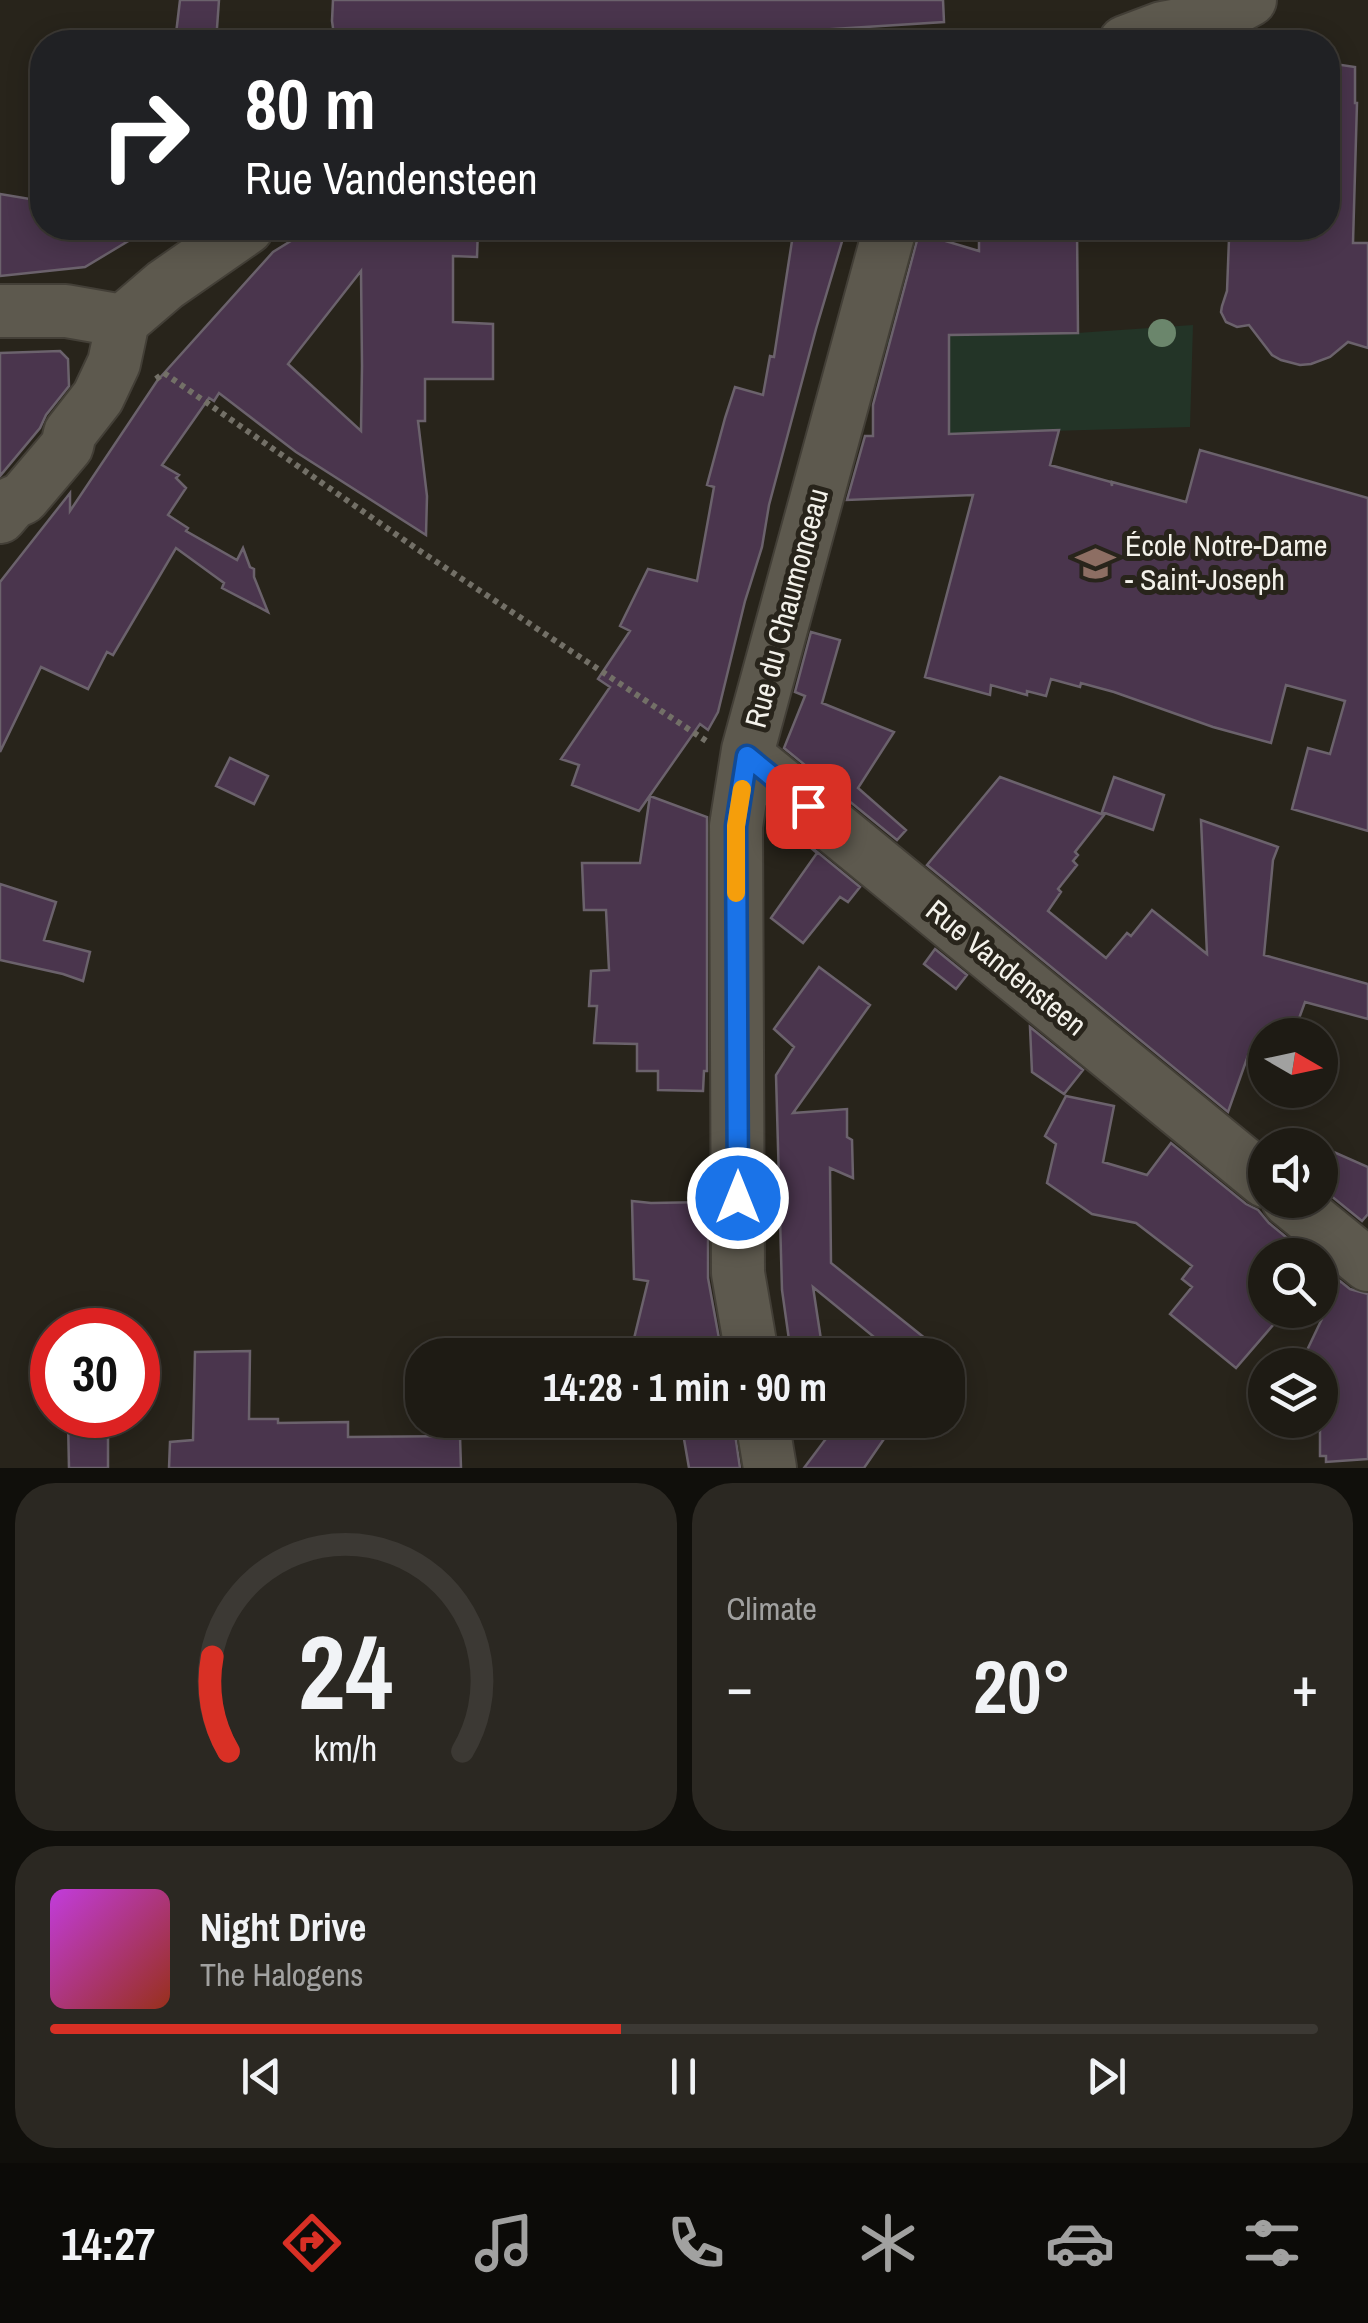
<!DOCTYPE html>
<meta charset="utf-8">
<style>
:root{--surface:#1e1b14;--page:#2b2822;--text:#f1f3f6;--muted:#a1a1a0;--line:#3c3934;--accent:#d93025}
body{margin:0;font-family:"Archivo Narrow",sans-serif;background:var(--page);color:var(--text);height:100vh;display:flex;flex-direction:column;font-size:38px;white-space:nowrap}
*{box-sizing:border-box;margin:0}
p{font-size:32px;color:var(--muted)}
.icon{flex:none;width:55px;height:55px;fill:none;stroke:currentColor;stroke-width:2;stroke-linecap:round;stroke-linejoin:round}
.map{position:relative;height:1468px;overflow:hidden}
.drawer{display:flex;flex-direction:column;gap:15px;padding:15px;background:#100f0b;flex:1}
.drawer>*{flex:none}
.banner{position:absolute;left:30px;top:30px;width:1310px;height:210px;border-radius:40px;box-shadow:0 5px 25px #0003,0 0 0 2px var(--line);background:#202124;color:#fff;overflow:hidden}
.needle{width:65px;rotate:99deg}
.buttons{position:absolute;left:1248px;top:1018px;display:grid;gap:20px}
.buttons a{display:grid;place-items:center;width:90px;height:90px;border-radius:50%;background:var(--surface);box-shadow:0 5px 25px #0003,0 0 0 2px var(--line);font-size:50px}
.speed{position:absolute;left:30px;top:1308px;display:flex;gap:20px;font-size:50px;font-weight:700;text-align:center}
.speed>*{display:grid;place-content:center;width:130px;height:130px;border-radius:50%;background:var(--surface);box-shadow:0 5px 25px #0003,0 0 0 2px var(--line);line-height:1}
.speed .limit{border:15px solid #d22;background:#fff;color:#111}
.pin{position:absolute;display:grid;place-items:center;width:85px;height:85px;color:#fff;margin:-42px;border-radius:20px;box-shadow:0 5px 15px #0006}
.me{position:absolute;width:110px;margin:-55px;rotate:0deg;stroke-linejoin:round;filter:drop-shadow(0 0 8px #0008)}
.turn{display:flex;align-items:center;gap:35px;height:210px;padding:0 50px;font-size:45px}
.turn .icon{width:130px;height:130px;stroke-width:2.5}
.turn b{display:block;font-size:70px;line-height:85px}
.big{font-size:75px;font-weight:800;line-height:1.1}
.drawer .widget{flex:1;display:flex;flex-direction:column;justify-content:center;gap:15px;min-width:0;padding:0 35px;border-radius:40px;background:var(--page)}
.drawer .dial{align-items:center;gap:0}
.dial svg{height:260px;overflow:visible;fill:none;stroke:var(--line);stroke-width:7;stroke-linecap:round;text-anchor:middle}
.dial text{fill:var(--text);stroke:none}
.song{display:flex;align-items:center;gap:30px}
.cover{width:120px;height:120px;border-radius:15px;background:linear-gradient(135deg,hsl(290 70% 55%),hsl(10 70% 35%))}
.played{height:10px;border-radius:5px;background:linear-gradient(90deg,var(--accent) 45%,var(--line) 45%)}
.keys{display:flex;justify-content:space-around;direction:ltr}
.heat{display:flex;justify-content:space-between;align-items:center;font-size:55px;direction:ltr}
.drawer .tiles{flex:1;display:grid;gap:15px;grid-template-columns:1fr 1fr}
.widget:last-child{grid-column:span 2}
.trip{position:absolute;left:405px;top:1338px;width:560px;height:100px;border-radius:40px;background:var(--surface);box-shadow:0 5px 25px #0003,0 0 0 2px var(--line);font-weight:800;line-height:100px;text-align:center}
.tabs{display:flex;height:160px;justify-content:space-around;align-items:center;background:#0c0b08;color:var(--muted)}
.tabs .icon{width:70px;height:70px}
.tabs .on{color:var(--accent)}
.tabs b{font-size:45px;color:var(--text)}
.map>svg:first-child{display:block}
.green{fill:#233427}
.building{fill:#4a354d;stroke:#6b626c;stroke-width:2.5;fill-rule:evenodd}
.lines{fill:none;stroke-linecap:round;stroke-linejoin:round}
.minor-casing{stroke:#433f37;stroke-width:56}
.path{stroke:#737067;stroke-width:6;stroke-dasharray:5 5;stroke-linecap:butt}
.minor{stroke:#5d594e;stroke-width:52}
.tree{fill:#6b866c}
.route-casing{stroke:#114b97;stroke-width:25}
.route{stroke:#1a73e8;stroke-width:18}
.slow{stroke:#f59e0b;stroke-width:18}
.labels{text-anchor:middle;stroke-width:10;stroke-linejoin:round;paint-order:stroke}
.poi-label{font-size:30px;fill:#f3f1ea;stroke:#28241b;text-anchor:start}
.street-label{font-size:30px;fill:#f3f1ea;stroke:#28241b}
</style>
<div class="map">
<svg width="1368" height="1468" viewBox="0 0 1368 1468">
<rect width="100%" height="100%" fill="#28241b"/>
<path class="green" d="M 1193,325 L 1190,427 L 949,434 L 948,404 L 927,344 L 880,345 L 883,339 L 934,338 L 955,334 L 1077,333 Z"/>
<path class="building" d="M 180,0 L 219,0 L 216,42 L 175,42 Z
M 333,0 L 943,0 L 944,22 L 628,42 L 626,35 L 529,30 L 528,42 L 335,42 L 332,21 Z
M 1328,63 L 1355,67 L 1355,103 L 1357,103 L 1353,243 L 1368,243 L 1368,348 L 1348,342 L 1330,357 L 1311,364 L 1300,365 L 1281,360 L 1272,355 L 1249,325 L 1237,327 L 1226,322 L 1221,312 L 1222,306 L 1227,291 L 1229,239 L 1255,240 L 1255,228 L 1328,228 Z
M 0,194 L 42,201 L 42,228 L 150,228 L 85,267 L 0,276 Z
M 312,228 L 478,228 L 477,257 L 453,256 L 453,322 L 493,324 L 493,379 L 425,379 L 425,421 L 418,421 L 427,496 L 426,535 L 296,452 L 219,393 L 214,401 L 209,398 L 162,465 L 179,475 L 176,478 L 186,488 L 168,515 L 188,528 L 186,531 L 237,560 L 243,548 L 250,567 L 254,569 L 254,577 L 268,612 L 222,588 L 224,583 L 176,548 L 113,655 L 107,652 L 88,689 L 41,667 L 0,752 L 0,582 L 70,493 L 70,511 L 157,381 L 273,252 ZM 361,271 L 362,366 L 361,431 L 288,364 Z
M 794,228 L 846,228 L 816,329 L 769,505 L 762,547 L 745,601 L 718,712 L 708,730 L 700,724 L 639,811 L 572,785 L 579,765 L 561,759 L 610,687 L 598,679 L 630,631 L 620,626 L 648,569 L 697,581 L 714,487 L 707,485 L 725,418 L 735,387 L 763,395 L 770,356 L 774,357 Z
M 979,228 L 1077,228 L 1078,333 L 949,335 L 949,434 L 1059,430 L 1050,465 L 1111,482 L 1112,486 L 1112,482 L 1186,502 L 1200,450 L 1368,498 L 1368,831 L 1292,809 L 1308,748 L 1330,754 L 1345,701 L 1286,685 L 1271,743 L 1213,727 L 1114,692 L 1081,683 L 1080,687 L 1051,679 L 1046,696 L 1027,691 L 1027,695 L 991,685 L 990,695 L 925,677 L 973,495 L 847,500 L 865,436 L 873,436 L 873,405 L 919,233 L 979,251 Z
M 60,351 L 68,359 L 69,386 L 46,415 L 40,428 L 0,476 L 0,353 Z
M 811,632 L 840,640 L 822,703 L 894,732 L 858,788 L 906,830 L 897,840 L 784,748 L 805,696 L 795,692 Z
M 230,758 L 268,776 L 254,804 L 216,786 Z
M 1000,777 L 1104,815 L 1075,852 L 1078,855 L 1073,861 L 1077,865 L 1058,889 L 1061,892 L 1048,911 L 1106,958 L 1127,933 L 1131,936 L 1152,910 L 1207,954 L 1201,820 L 1278,847 L 1273,860 L 1264,955 L 1368,984 L 1368,1019 L 1305,1002 L 1293,1035 L 1265,1035 L 1265,1056 L 1250,1050 L 1228,1112 L 927,865 Z
M 1114,777 L 1164,795 L 1153,830 L 1102,812 Z
M 650,796 L 707,817 L 707,1071 L 704,1071 L 703,1091 L 658,1090 L 658,1071 L 637,1071 L 637,1044 L 594,1043 L 597,1006 L 589,1006 L 591,971 L 609,970 L 606,910 L 584,910 L 582,863 L 640,863 Z
M 777,819 L 860,887 L 848,902 L 840,897 L 803,943 L 771,918 L 817,853 Z
M 0,884 L 56,902 L 44,940 L 90,952 L 83,981 L 63,974 L 0,960 Z
M 935,949 L 967,975 L 956,989 L 924,964 Z
M 819,967 L 870,1005 L 793,1113 L 847,1109 L 847,1137 L 852,1140 L 853,1178 L 830,1168 L 831,1263 L 946,1355 L 896,1355 L 813,1287 L 822,1346 L 790,1347 L 782,1290 L 776,1075 L 794,1047 L 774,1029 Z
M 1030,1027 L 1083,1070 L 1064,1094 L 1032,1072 Z
M 1066,1096 L 1114,1106 L 1103,1162 L 1147,1175 L 1171,1143 L 1246,1204 L 1258,1210 L 1269,1223 L 1308,1255 L 1265,1255 L 1265,1310 L 1286,1310 L 1236,1368 L 1170,1314 L 1192,1287 L 1182,1279 L 1192,1266 L 1136,1223 L 1092,1214 L 1047,1183 L 1056,1144 L 1045,1136 Z
M 1320,1146 L 1368,1167 L 1368,1214 L 1362,1221 L 1320,1187 Z
M 632,1201 L 651,1203 L 708,1202 L 708,1278 L 722,1355 L 630,1355 L 648,1281 L 634,1279 Z
M 1340,1281 L 1350,1289 L 1368,1294 L 1368,1459 L 1326,1462 L 1326,1456 L 1320,1456 L 1320,1365 L 1300,1365 Z
M 250,1351 L 249,1419 L 278,1419 L 278,1423 L 348,1422 L 348,1437 L 460,1436 L 461,1468 L 169,1468 L 170,1442 L 193,1440 L 195,1352 Z
M 73,1415 L 108,1415 L 108,1468 L 69,1468 L 68,1420 L 73,1420 Z
M 699,1420 L 733,1420 L 740,1468 L 689,1468 L 684,1439 L 702,1437 Z
M 840,1420 L 897,1420 L 864,1468 L 804,1468 Z"/>
<g class="lines">
<defs>
<path id="minor" d="M 1125,42 L 1162,28 L 1217,18 L 1250,0
M 0,311 L 66,311 L 123,321
M 123,321 L 165,285 L 247,228
M 0,517 L 12,503 L 23,498 L 67,446 L 70,433 L 98,397 L 114,363 L 123,321
M 747,756 L 1265,1181
M 1288,1200 L 1368,1265
M 752,1355 L 738,1273 L 736,826 L 748,750 L 890,228
M 762,1420 L 770,1468"/>
</defs>
<use href="#minor" class="minor-casing"/>
<path class="path" d="M 156,379 L 164,373 L 417,549 L 708,742"/>
<use href="#minor" class="minor"/>
</g>
<circle class="tree" cx="1162" cy="333" r="14"/>
<g class="lines">
<defs>
<path id="route" d="M 738,1198 L 736,826 L 747,756 L 808,806"/>
</defs>
<use href="#route" class="route-casing"/>
<use href="#route" class="route"/>
<path class="slow" d="M 736,893 L 736,826 L 742,789"/>
</g>
<defs>
<symbol id="school-bare" viewBox="-9 -9 18 18"><path d="M0-5L7-2L0 1L-7-2ZM-4 1L0 2.5L4 1V4Q0 6-4 4Z" fill="#8d6e63" stroke="#28241b" stroke-width="2.5" paint-order="stroke"/></symbol>
</defs>
<g fill-rule="evenodd">
<use href="#school-bare" x="1068" y="536" width="55" height="55"/>
</g>
<g class="labels">
<g class="poi-label">
<text x="1125" y="556">École Notre-Dame<tspan x="1125" dy="34">- Saint-Joseph</tspan></text>
</g>
<g class="street-label">
<text transform="translate(787 608) rotate(-75)" y="10">Rue du Chaumonceau</text>
<text transform="translate(1006 968) rotate(39)" y="10">Rue Vandensteen</text>
</g>
</g>
</svg>
<div class="buttons">
<a><svg class="needle" viewBox="-14 -14 28 28"><path d="M0-13l5 13h-10z" fill="#e53935"/><path d="M0 13l5-13h-10z" fill="#a1a1a0"/></svg></a>
<a><svg class="icon" aria-label="sound" viewBox="0 0 24 24"><path d="M4 9h4l5-4v14l-5-4H4zM17 9q2 3 0 6"/></svg></a>
<a><svg class="icon" aria-label="search" viewBox="0 0 24 24"><circle cx="10" cy="10" r="6"/><path d="M15 15l6 6"/></svg></a>
<a><svg class="icon" aria-label="layers" viewBox="0 0 24 24"><path d="M12 4l9 5-9 5-9-5zM3 14l9 5 9-5"/></svg></a>
</div>
<div class="speed"><div class="limit">30</div></div>
<div class="pin" style="left:808px;top:806px;background:#d93025"><svg class="icon" aria-label="arrive" viewBox="0 0 24 24"><path d="M6 21V4h12l-3 4 3 4H6"/></svg></div>
<svg class="me" style="left:738px;top:1198px" viewBox="-20 -20 40 40"><circle r="17" fill="#1a73e8" stroke="#fff" stroke-width="3"/><path d="M0-11L8 9 0 5-8 9z" fill="#fff"/></svg>
<div class="trip">14:28 · 1 min · 90 m</div>
<div class="banner">
<div class="turn"><svg class="icon" aria-label="right" viewBox="0 0 24 24"><path d="M7 20v-9h11M14 6l5 5-5 5"/></svg><div><b>80 m</b>Rue Vandensteen</div></div>
</div>
</div>
<section class="drawer">
<div class="tiles">
<div class="widget dial"><svg viewBox="0 0 100 80">
<path d="M14 69A42 42 0 1 1 86 69"/>
<path d="M14 69A42 42 0 0 1 9 40" stroke="#d93025"/>
<text x="50" y="56" font-size="32" font-weight="700">24</text>
<text x="50" y="72" font-size="11">km/h</text>
</svg></div>
<div class="widget"><p>Climate</p>
<div class="heat"><a>−</a><b class="big">20°</b><a>+</a></div>
</div>
<div class="widget">
<div class="song"><i class="cover"></i><div><b>Night Drive</b><p>The Halogens</p></div></div>
<div class="played"></div>
<div class="keys"><svg class="icon" aria-label="previous" viewBox="0 0 24 24"><path d="M18 5L8 12l10 7zM5 5v14"/></svg><svg class="icon" aria-label="pause" viewBox="0 0 24 24"><path d="M8 5v14M16 5v14"/></svg><svg class="icon" aria-label="next" viewBox="0 0 24 24"><path d="M6 5l10 7-10 7zM19 5v14"/></svg></div>
</div>
</div>
</section>
<nav class="tabs">
<b>14:27</b>
<svg class="icon on" aria-label="directions" viewBox="0 0 24 24"><path d="M12 3l9 9-9 9-9-9zM9 14v-3h6M13 9l2 2-2 2"/></svg>
<svg class="icon" aria-label="music" viewBox="0 0 24 24"><path d="M9 18V5l10-2v13"/><circle cx="6" cy="18" r="3"/><circle cx="16" cy="16" r="3"/></svg>
<svg class="icon" aria-label="phone" viewBox="0 0 24 24"><path d="M5 4h4l2 5-3 2q2 4 5 5l2-3 5 2v4C11 20 4 13 5 4z"/></svg>
<svg class="icon" aria-label="climate" viewBox="0 0 24 24"><path d="M12 3v18M4 7l16 10M4 17L20 7"/></svg>
<svg class="icon" aria-label="car" viewBox="0 0 24 24"><path d="M5 17H2v-5l4-1 3-4h7l3 4 3 1v5h-3M9 17h6M6 11h13"/><circle cx="7" cy="17" r="2"/><circle cx="17" cy="17" r="2"/></svg>
<svg class="icon" aria-label="filters" viewBox="0 0 24 24"><path d="M4 7h16M4 17h16"/><circle cx="9" cy="7" r="2"/><circle cx="15" cy="17" r="2"/></svg>
</nav>
